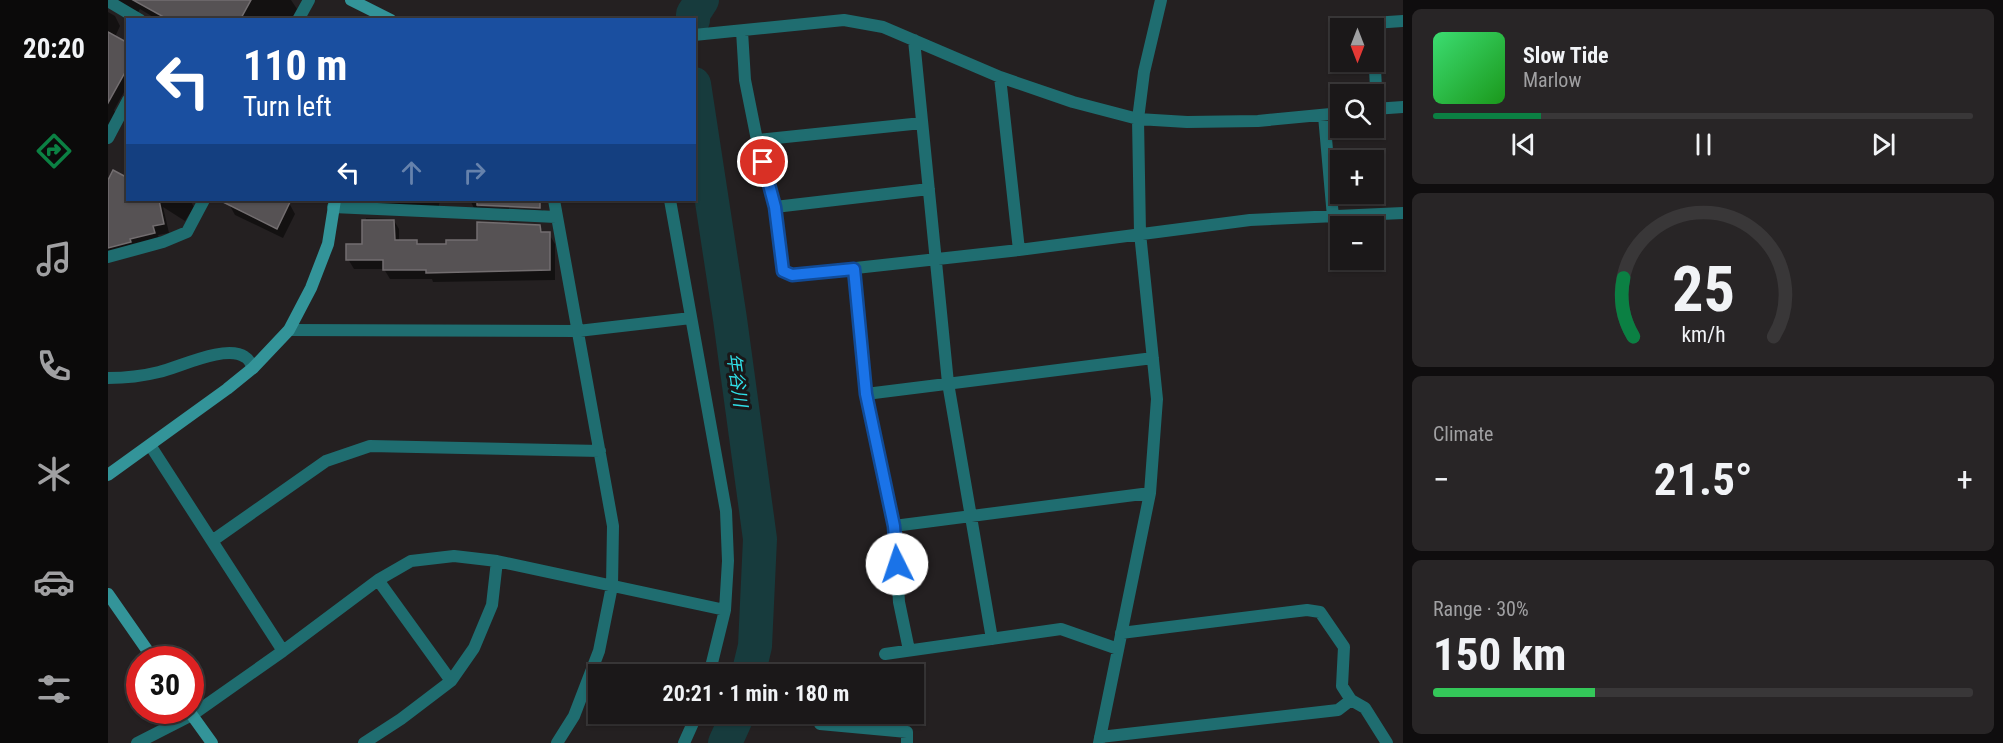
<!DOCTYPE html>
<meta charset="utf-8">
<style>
:root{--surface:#1b1819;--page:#282526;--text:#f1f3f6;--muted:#a0a0a2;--line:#393738;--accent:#0b8043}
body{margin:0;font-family:"Roboto Condensed","Noto Sans JP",sans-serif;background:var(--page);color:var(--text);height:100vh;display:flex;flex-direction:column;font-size:22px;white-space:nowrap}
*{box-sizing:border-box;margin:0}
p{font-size:20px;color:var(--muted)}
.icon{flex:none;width:33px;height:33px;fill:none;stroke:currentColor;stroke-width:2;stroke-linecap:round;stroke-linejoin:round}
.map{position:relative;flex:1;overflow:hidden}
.panel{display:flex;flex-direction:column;gap:9px;padding:9px;background:#0f0d0e;width:600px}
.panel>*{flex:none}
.top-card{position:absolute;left:18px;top:18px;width:570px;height:183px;border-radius:0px;box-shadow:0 2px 4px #0004,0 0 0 2px var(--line);background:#1a4fa0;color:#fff;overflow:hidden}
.needle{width:39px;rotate:180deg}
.fabs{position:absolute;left:1222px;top:18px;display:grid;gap:12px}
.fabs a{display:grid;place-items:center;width:54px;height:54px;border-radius:0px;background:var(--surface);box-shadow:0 2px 4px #0004,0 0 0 2px var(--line);font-size:30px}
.speed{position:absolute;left:18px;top:646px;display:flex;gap:12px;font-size:30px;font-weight:700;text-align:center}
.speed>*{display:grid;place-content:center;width:78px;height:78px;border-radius:50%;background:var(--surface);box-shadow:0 2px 4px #0004,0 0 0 2px var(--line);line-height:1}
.speed .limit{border:9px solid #d22;background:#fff;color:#111}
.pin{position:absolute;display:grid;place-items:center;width:51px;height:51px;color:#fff;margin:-26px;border:3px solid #fff;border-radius:50%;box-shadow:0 2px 6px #0007}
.me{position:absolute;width:66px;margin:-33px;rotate:356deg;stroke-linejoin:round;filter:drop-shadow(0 0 4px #0008)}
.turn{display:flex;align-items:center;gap:21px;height:126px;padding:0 18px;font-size:27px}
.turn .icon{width:78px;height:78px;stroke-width:2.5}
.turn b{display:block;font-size:42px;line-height:51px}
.lanes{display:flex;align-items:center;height:57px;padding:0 18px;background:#0003;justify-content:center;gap:30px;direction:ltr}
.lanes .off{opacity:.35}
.big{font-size:45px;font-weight:700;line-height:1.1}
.panel .card{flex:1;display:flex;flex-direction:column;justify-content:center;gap:9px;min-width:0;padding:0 21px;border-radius:9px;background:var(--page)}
.panel .dial{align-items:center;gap:0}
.dial svg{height:156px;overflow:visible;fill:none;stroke:var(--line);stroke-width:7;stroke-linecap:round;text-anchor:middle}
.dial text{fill:var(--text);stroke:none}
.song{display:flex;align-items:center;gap:18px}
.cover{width:72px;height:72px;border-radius:9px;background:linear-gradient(135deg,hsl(140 70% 55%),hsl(120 70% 35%))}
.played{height:6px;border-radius:3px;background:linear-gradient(90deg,var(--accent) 20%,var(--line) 20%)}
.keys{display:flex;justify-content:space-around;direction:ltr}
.heat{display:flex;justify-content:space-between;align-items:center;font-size:33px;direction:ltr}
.charge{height:9px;border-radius:4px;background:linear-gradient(90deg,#34c759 30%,var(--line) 0)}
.trip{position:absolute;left:480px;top:664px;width:336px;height:60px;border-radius:0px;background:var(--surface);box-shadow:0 2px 4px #0004,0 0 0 2px var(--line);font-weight:700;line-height:60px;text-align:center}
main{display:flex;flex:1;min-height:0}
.dock{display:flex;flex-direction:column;width:108px;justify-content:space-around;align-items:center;background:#0b0a0a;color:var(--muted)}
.dock .icon{width:42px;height:42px}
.dock .active{color:var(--accent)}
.dock b{font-size:27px;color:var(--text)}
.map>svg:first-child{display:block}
.shadow{fill:#0007}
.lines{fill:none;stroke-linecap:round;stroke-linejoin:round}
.river{stroke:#173b3d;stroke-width:34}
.building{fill:#565254;stroke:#736e70;stroke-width:1.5}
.street{stroke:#1f6d70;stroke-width:12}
.secondary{stroke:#339499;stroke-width:12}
.route-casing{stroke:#114b97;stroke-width:15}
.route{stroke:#1a73e8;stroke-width:10}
.labels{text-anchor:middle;stroke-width:6;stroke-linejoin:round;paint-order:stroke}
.water-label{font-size:18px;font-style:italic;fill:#30dfe7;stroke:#1a1718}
</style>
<main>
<nav class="dock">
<b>20:20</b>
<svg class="icon active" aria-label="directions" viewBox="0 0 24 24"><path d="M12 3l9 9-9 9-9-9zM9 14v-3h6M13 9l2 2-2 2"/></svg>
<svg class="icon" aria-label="music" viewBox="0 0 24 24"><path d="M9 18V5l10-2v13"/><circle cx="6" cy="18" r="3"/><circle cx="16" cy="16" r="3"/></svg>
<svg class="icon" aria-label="phone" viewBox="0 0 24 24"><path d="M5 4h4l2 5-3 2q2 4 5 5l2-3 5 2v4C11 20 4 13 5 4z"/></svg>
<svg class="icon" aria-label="climate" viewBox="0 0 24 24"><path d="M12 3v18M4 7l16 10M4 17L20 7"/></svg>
<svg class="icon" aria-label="car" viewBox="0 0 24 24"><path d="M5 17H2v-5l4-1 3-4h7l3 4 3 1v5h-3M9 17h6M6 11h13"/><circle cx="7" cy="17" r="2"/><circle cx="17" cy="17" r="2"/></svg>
<svg class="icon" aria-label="filters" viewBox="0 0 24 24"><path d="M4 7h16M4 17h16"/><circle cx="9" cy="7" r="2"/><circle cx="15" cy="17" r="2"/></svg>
</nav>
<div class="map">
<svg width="1295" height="743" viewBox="0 0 1295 743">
<rect width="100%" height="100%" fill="#242021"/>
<path class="shadow" d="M 3,0 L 183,0 L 189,9 L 183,20 L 50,20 L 32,9 L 29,14 Z
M 0,12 L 7,16 L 12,26 L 7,37 L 20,45 L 20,85 L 6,110 L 8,114 L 0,129 Z
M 20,170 L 20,200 L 82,200 L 86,207 L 77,221 L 55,207 L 61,233 L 50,235 L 52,243 L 5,258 L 0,250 L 0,183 L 16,177 Z
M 124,200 L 178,200 L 177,201 L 181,203 L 187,214 L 175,238 L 127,215 L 121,204 Z
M 259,200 L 332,200 L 330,211 L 291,204 L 291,211 L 265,209 Z
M 362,200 L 430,200 L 430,204 L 433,207 L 369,204 L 369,207 L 435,210 L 436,212 L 367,210 Z
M 258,218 L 285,219 L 291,229 L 291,241 L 308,241 L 311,245 L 340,245 L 370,242 L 431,226 L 436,234 L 441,234 L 447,244 L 447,280 L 325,282 L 324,279 L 282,279 L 276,269 L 246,269 L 240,259 L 255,246 Z"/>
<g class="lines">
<path class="river" d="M 585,20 L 585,14 L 594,0
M 586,84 L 622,319 L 652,539 L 647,646 L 640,675
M 617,743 L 630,714"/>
</g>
<path class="building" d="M 25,0 L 143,0 L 132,20 L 61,20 Z
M 0,32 L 20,43 L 20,67 L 0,103 Z
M 5,170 L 20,178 L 20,200 L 51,200 L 56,224 L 45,226 L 47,233 L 22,239 L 23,242 L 0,248 L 0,180 Z
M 111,200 L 183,200 L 169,229 Z
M 369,200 L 414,200 L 414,202 L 432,202 L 432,208 L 369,205 Z
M 254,220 L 286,220 L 287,240 L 309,240 L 309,244 L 338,244 L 338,240 L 369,240 L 369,222 L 432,225 L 433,232 L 442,232 L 442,270 L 318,273 L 318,270 L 275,270 L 275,260 L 238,260 L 238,244 L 254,244 Z"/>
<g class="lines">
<path class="street" d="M 0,1 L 32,20
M 190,20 L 201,0
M 1265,28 L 1265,23 L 1295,21
M 634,31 L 637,80 L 649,140 L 667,207 L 675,271 L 684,275 L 911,250 L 1142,220 L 1295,213
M 586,35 L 736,20 L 775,27 L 892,77 L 965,102 L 1030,119 L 1079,122 L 1150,121 L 1233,113
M 806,40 L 840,383 L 884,639
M 1266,49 L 1269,108
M 892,77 L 911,250
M 1266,109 L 1295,107
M 1216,116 L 1225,217
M 0,138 L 20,100
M 649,140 L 814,123
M 446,200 L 505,526 L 504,586 L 491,651 L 466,716 L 449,743
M 562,200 L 618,511 L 620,561 L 617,610 L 601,675
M 225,207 L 448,217
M 667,207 L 821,189
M 0,257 L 55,242 L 79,232 L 96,200
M 746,269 L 758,394 L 786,526 L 791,602 L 801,650
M 181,330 L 470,331 L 583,318
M 0,378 C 17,378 35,376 51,372 C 72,367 118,344 137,357 C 141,359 143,364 145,368
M 758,394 L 1045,358
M 42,445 L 175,651
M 786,526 L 1042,493
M 104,541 L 218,461 L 262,446 L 492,451
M 270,580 L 343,681
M 1013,633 L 1199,610 L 1212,612 L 1236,647 L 1234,686 L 1243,700 L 1257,708 L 1279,743
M 777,654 L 953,629 L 1010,649
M 712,724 L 799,732 L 799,743
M 992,737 L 1230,710 L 1243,700
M 29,743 L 84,715 L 175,651 L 270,580 L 303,561 L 346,556 L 389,561 L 617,610
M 256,743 L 293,719 L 343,681 L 366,648 L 384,605 L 389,561
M 576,743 L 589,714
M 991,743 L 1042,493 L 1049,399 L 1032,233 L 1030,119 L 1036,72 L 1053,0"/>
<path class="secondary" d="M 243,0 L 283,20
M 0,475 L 119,389 L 145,368 L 181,330 L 203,288 L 220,244 L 227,200
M 0,594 L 46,660
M 81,711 L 104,743"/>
</g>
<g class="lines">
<defs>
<path id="route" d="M 655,162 L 667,207 L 675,271 L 684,275 L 746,269 L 758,394 L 786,526 L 789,564"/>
</defs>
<use href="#route" class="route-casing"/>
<use href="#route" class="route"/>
</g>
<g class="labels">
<g class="water-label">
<text transform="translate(629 380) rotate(82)" y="6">年谷川</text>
</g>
</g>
</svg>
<div class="fabs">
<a><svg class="needle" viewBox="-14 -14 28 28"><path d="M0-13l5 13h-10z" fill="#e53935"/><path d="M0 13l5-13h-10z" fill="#a0a0a2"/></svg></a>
<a><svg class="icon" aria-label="search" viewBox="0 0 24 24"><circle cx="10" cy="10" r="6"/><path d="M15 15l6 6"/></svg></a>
<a>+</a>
<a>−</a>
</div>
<div class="speed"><div class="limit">30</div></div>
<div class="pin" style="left:655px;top:162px;background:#d93025"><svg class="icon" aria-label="arrive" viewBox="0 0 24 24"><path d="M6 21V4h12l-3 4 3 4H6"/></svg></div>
<svg class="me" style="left:789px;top:564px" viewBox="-20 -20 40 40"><circle r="19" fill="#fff"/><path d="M0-13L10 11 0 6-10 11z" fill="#1a73e8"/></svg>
<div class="trip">20:21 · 1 min · 180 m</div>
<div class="top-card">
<div class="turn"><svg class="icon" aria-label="left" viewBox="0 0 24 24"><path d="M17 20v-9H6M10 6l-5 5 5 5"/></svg><div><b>110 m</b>Turn left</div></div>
<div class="lanes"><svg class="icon" aria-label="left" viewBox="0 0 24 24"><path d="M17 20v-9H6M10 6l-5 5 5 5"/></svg><svg class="icon off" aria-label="ahead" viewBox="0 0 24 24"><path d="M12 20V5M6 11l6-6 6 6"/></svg><svg class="icon off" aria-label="right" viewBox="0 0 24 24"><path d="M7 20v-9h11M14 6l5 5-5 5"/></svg></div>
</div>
</div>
<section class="panel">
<div class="card">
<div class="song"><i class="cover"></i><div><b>Slow Tide</b><p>Marlow</p></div></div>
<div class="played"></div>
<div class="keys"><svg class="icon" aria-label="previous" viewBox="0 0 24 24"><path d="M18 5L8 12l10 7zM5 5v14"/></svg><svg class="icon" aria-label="pause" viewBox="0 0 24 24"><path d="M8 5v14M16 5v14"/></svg><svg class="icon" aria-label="next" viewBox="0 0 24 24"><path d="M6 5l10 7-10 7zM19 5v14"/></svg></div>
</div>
<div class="card dial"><svg viewBox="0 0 100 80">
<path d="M14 69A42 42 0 1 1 86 69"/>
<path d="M14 69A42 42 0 0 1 9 39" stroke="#0b8043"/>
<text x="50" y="56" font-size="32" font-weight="700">25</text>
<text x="50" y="72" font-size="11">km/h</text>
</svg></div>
<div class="card"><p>Climate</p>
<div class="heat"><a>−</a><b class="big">21.5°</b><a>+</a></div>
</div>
<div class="card"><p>Range · 30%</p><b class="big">150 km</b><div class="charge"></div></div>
</section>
</main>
